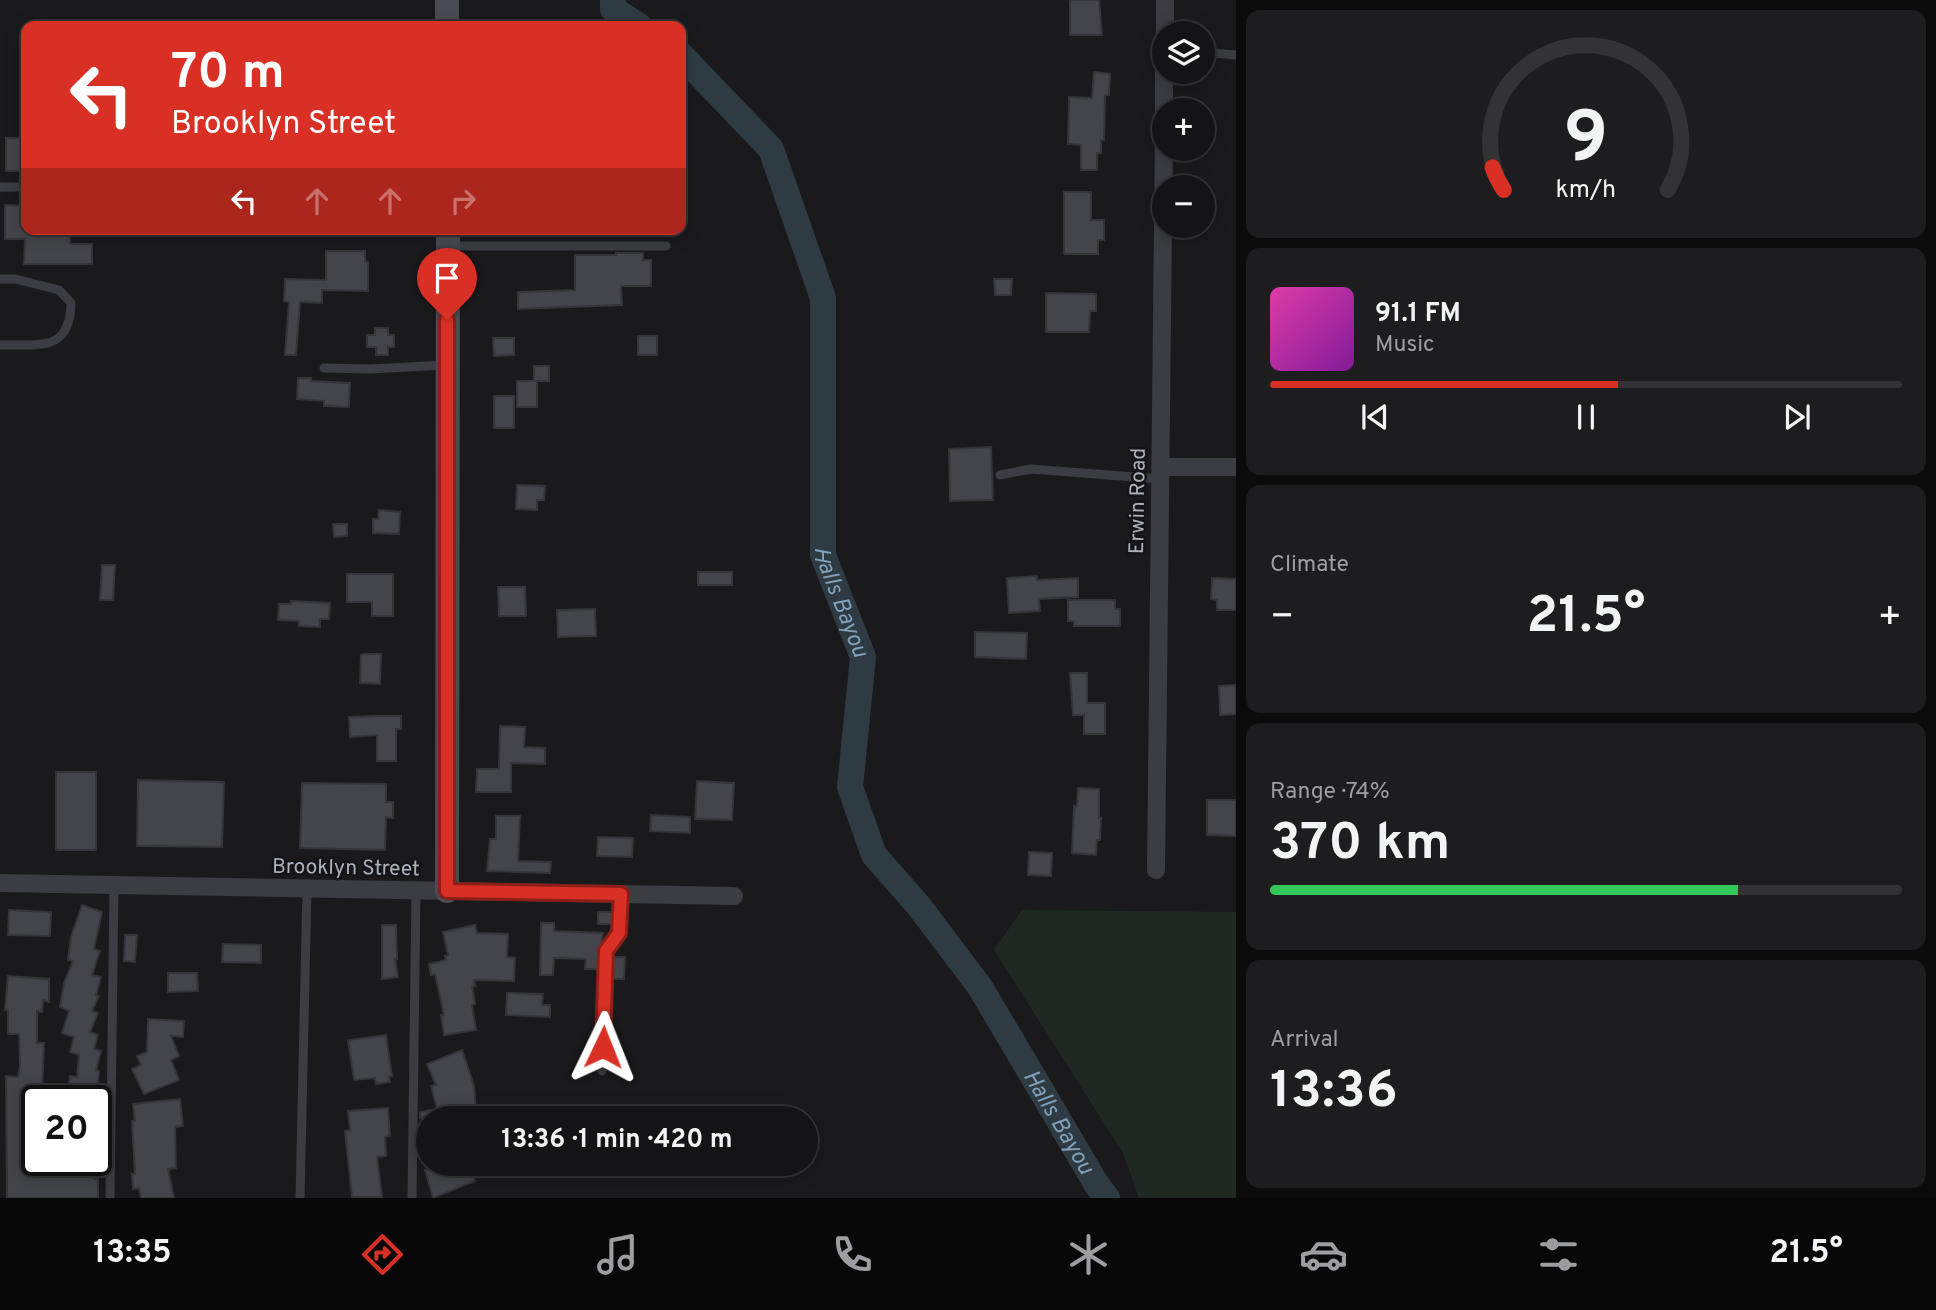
<!DOCTYPE html>
<meta charset="utf-8">
<style>
:root{--surface:#141416;--page:#1d1d1f;--text:#f1f3f6;--muted:#9d9ea1;--line:#333335;--accent:#d93025}
body{margin:0;font-family:Overpass,sans-serif;background:var(--page);color:var(--text);height:100vh;display:flex;flex-direction:column;font-size:26px;white-space:nowrap}
*{box-sizing:border-box;margin:0}
p{font-size:23px;color:var(--muted)}
.icon{flex:none;width:38px;height:38px;fill:none;stroke:currentColor;stroke-width:2;stroke-linecap:round;stroke-linejoin:round}
.map{position:relative;flex:1;overflow:hidden}
.drawer{display:flex;flex-direction:column;gap:10px;padding:10px;background:#0b0b0c;width:700px}
.drawer>*{flex:none}
.guide{position:absolute;left:21px;top:21px;width:665px;height:214px;border-radius:14px;box-shadow:0 4px 18px #0003,0 0 0 2px var(--line);background:#d93025;color:#fff;overflow:hidden}
.controls{position:absolute;left:1152px;top:21px;display:grid;gap:14px}
.controls a{display:grid;place-items:center;width:63px;height:63px;border-radius:50%;background:var(--surface);box-shadow:0 4px 18px #0003,0 0 0 2px var(--line);font-size:35px}
.speed{position:absolute;left:21px;top:1085px;display:flex;gap:14px;font-size:35px;font-weight:700;text-align:center}
.speed>*{display:grid;place-content:center;width:91px;height:91px;border-radius:50%;background:var(--surface);box-shadow:0 4px 18px #0003,0 0 0 2px var(--line);line-height:1}
.speed .limit{border:4px solid #111;border-radius:10px;background:#fff;color:#111}
.pin{position:absolute;display:grid;place-items:center;width:60px;height:60px;color:#fff;margin:-72px -30px;border-radius:50% 50% 50% 0;rotate:-45deg;box-shadow:0 0 7px #0007}
.pin .icon{rotate:45deg}
.me{position:absolute;width:77px;margin:-38px;rotate:2deg;stroke-linejoin:round;filter:drop-shadow(0 0 5px #0008)}
.turn{display:flex;align-items:center;gap:24px;height:147px;padding:0 35px;font-size:32px}
.turn .icon{width:91px;height:91px;stroke-width:2.5}
.turn b{display:block;font-size:49px;line-height:60px}
.lanes{display:flex;align-items:center;height:66px;padding:0 35px;background:#0003;justify-content:center;gap:35px;direction:ltr}
.lanes .off{opacity:.35}
.big{font-size:52px;font-weight:700;line-height:1.1}
.drawer .tile{flex:1;display:flex;flex-direction:column;justify-content:center;gap:10px;min-width:0;padding:0 24px;border-radius:14px;background:var(--page)}
.drawer .dial{align-items:center;gap:0}
.dial svg{height:182px;overflow:visible;fill:none;stroke:var(--line);stroke-width:7;stroke-linecap:round;text-anchor:middle}
.dial text{fill:var(--text);stroke:none}
.song{display:flex;align-items:center;gap:21px}
.cover{width:84px;height:84px;border-radius:10px;background:linear-gradient(135deg,hsl(320 70% 55%),hsl(290 70% 35%))}
.played{height:7px;border-radius:4px;background:linear-gradient(90deg,var(--accent) 55%,var(--line) 55%)}
.keys{display:flex;justify-content:space-around;direction:ltr}
.heat{display:flex;justify-content:space-between;align-items:center;font-size:38px;direction:ltr}
.charge{height:10px;border-radius:5px;background:linear-gradient(90deg,#34c759 74%,var(--line) 0)}
.trip{position:absolute;left:416px;top:1106px;width:402px;height:70px;border-radius:35px;background:var(--surface);box-shadow:0 4px 18px #0003,0 0 0 2px var(--line);font-weight:700;line-height:70px;text-align:center}
.dock{display:flex;height:112px;justify-content:space-around;align-items:center;background:#080809;color:var(--muted)}
.dock .icon{width:49px;height:49px}
.dock .on{color:var(--accent)}
.dock b{font-size:32px;color:var(--text)}
main{display:flex;flex:1;min-height:0}
.map>svg:first-child{display:block}
.green{fill:#202921}
.lines{fill:none;stroke-linecap:round;stroke-linejoin:round}
.river{stroke:#2f3b43;stroke-width:26}
.building{fill:#44454a;stroke:#343439;stroke-width:2}
.lane{stroke:#3b3d42;stroke-width:9}
.street{stroke:#3b3d42;stroke-width:18}
.secondary{stroke:#494c53;stroke-width:24}
.route-casing{stroke:#8d1f18;stroke-width:18}
.route{stroke:#d93025;stroke-width:12}
.labels{text-anchor:middle;stroke-width:5;stroke-linejoin:round;paint-order:stroke}
.street-label{font-size:21px;fill:#acb2bd;stroke:#151518}
.water-label{font-size:23px;font-style:italic;fill:#81a2ba;stroke:#151518}
</style>
<main>
<div class="map">
<svg width="1236" height="1198" viewBox="0 0 1236 1198">
<rect width="100%" height="100%" fill="#1a1a1d"/>
<path class="green" d="M 1022,910 L 1236,912 L 1236,1198 L 1139,1198 L 1123,1153 L 994,950 Z"/>
<g class="lines">
<g class="river">
<path d="M 613,0 L 613,9 L 639,26"/>
<path id="s1" d="M 681,55 L 771,149 L 823,298 L 823,555 L 863,657 L 850,787 L 874,855 L 918,905 L 980,987 L 1097,1185 L 1107,1198"/>
</g>
</g>
<path class="building" d="M 1070,0 L 1099,0 L 1102,35 L 1070,35 Z
M 1094,72 L 1110,74 L 1109,95 L 1105,95 L 1104,140 L 1101,140 L 1101,153 L 1097,153 L 1097,170 L 1081,170 L 1081,145 L 1068,144 L 1069,97 L 1092,98 Z
M 6,138 L 26,138 L 26,171 L 6,171 Z
M 1064,192 L 1091,192 L 1091,220 L 1104,220 L 1104,240 L 1098,240 L 1098,254 L 1064,254 Z
M 5,205 L 26,206 L 26,229 L 70,229 L 70,244 L 92,244 L 92,264 L 24,264 L 25,239 L 5,239 Z
M 326,251 L 365,251 L 365,262 L 368,262 L 368,291 L 322,290 L 322,303 L 300,302 L 296,355 L 285,355 L 289,302 L 284,301 L 285,279 L 326,280 Z
M 616,253 L 643,253 L 643,260 L 651,260 L 651,286 L 621,286 L 622,305 L 518,309 L 518,292 L 575,290 L 575,255 L 616,255 Z
M 994,279 L 1012,279 L 1011,295 L 995,295 Z
M 1046,293 L 1096,294 L 1096,311 L 1090,311 L 1089,332 L 1046,332 Z
M 375,328 L 388,328 L 388,335 L 394,335 L 394,347 L 388,347 L 388,355 L 376,355 L 376,347 L 367,347 L 367,335 L 375,335 Z
M 638,336 L 657,336 L 657,355 L 638,355 Z
M 493,338 L 514,338 L 514,355 L 494,356 Z
M 534,366 L 549,366 L 549,381 L 534,381 Z
M 298,378 L 311,378 L 311,381 L 350,383 L 349,407 L 324,406 L 324,401 L 297,399 Z
M 517,381 L 537,381 L 537,407 L 517,407 Z
M 494,396 L 514,396 L 514,428 L 494,428 Z
M 991,447 L 993,500 L 950,501 L 949,449 Z
M 517,485 L 545,486 L 544,500 L 537,500 L 537,510 L 516,509 Z
M 379,510 L 400,512 L 399,534 L 373,533 L 373,519 L 378,519 Z
M 333,524 L 347,524 L 347,536 L 334,537 Z
M 102,565 L 115,565 L 113,600 L 100,600 Z
M 698,572 L 732,572 L 732,585 L 698,585 Z
M 347,574 L 393,574 L 393,616 L 372,616 L 372,602 L 347,602 Z
M 1037,576 L 1037,580 L 1078,578 L 1078,597 L 1039,599 L 1040,611 L 1009,613 L 1007,578 Z
M 1212,578 L 1236,579 L 1236,610 L 1217,610 L 1217,600 L 1211,599 Z
M 498,587 L 525,587 L 526,616 L 499,616 Z
M 1068,600 L 1115,600 L 1115,609 L 1120,609 L 1120,626 L 1074,626 L 1074,621 L 1068,621 Z
M 291,601 L 330,603 L 329,619 L 320,619 L 320,627 L 299,626 L 299,621 L 278,620 L 279,604 L 291,604 Z
M 595,609 L 596,636 L 558,637 L 557,610 Z
M 975,632 L 1027,633 L 1026,659 L 975,657 Z
M 365,654 L 381,654 L 380,684 L 360,683 L 361,655 Z
M 1070,673 L 1087,673 L 1087,703 L 1105,703 L 1105,734 L 1084,734 L 1084,715 L 1073,715 Z
M 1236,685 L 1236,714 L 1220,715 L 1219,686 Z
M 378,716 L 401,716 L 401,729 L 396,729 L 396,761 L 377,761 L 377,735 L 350,737 L 349,717 Z
M 500,726 L 525,727 L 524,747 L 545,748 L 545,764 L 511,763 L 511,792 L 476,792 L 477,769 L 499,769 Z
M 56,772 L 96,772 L 96,850 L 56,850 Z
M 138,780 L 224,782 L 222,847 L 137,846 Z
M 697,781 L 734,783 L 732,820 L 695,819 Z
M 302,783 L 386,784 L 386,802 L 393,802 L 393,818 L 386,817 L 385,850 L 300,848 Z
M 1078,788 L 1099,789 L 1099,818 L 1101,818 L 1100,840 L 1097,840 L 1096,855 L 1072,853 L 1074,806 L 1077,806 Z
M 1207,800 L 1236,800 L 1236,836 L 1207,835 Z
M 651,815 L 690,817 L 690,833 L 650,831 Z
M 496,816 L 520,816 L 518,861 L 551,862 L 550,873 L 487,871 L 490,839 L 496,839 Z
M 598,837 L 633,838 L 632,857 L 597,856 Z
M 1029,852 L 1052,853 L 1051,876 L 1028,875 Z
M 82,905 L 102,912 L 94,949 L 100,951 L 92,975 L 101,977 L 96,995 L 99,996 L 92,1011 L 98,1013 L 90,1032 L 98,1035 L 94,1049 L 101,1051 L 96,1070 L 99,1071 L 96,1101 L 67,1100 L 70,1076 L 77,1077 L 79,1055 L 70,1052 L 74,1037 L 62,1033 L 69,1011 L 60,1007 L 64,983 L 73,961 L 68,960 L 71,937 Z
M 9,910 L 51,912 L 50,936 L 8,935 Z
M 598,912 L 612,912 L 612,924 L 598,924 Z
M 541,923 L 554,923 L 554,931 L 603,933 L 598,969 L 585,969 L 586,959 L 554,958 L 553,975 L 540,975 Z
M 382,925 L 396,925 L 397,959 L 395,959 L 398,977 L 382,979 Z
M 475,925 L 477,933 L 508,934 L 507,957 L 515,958 L 514,981 L 474,980 L 475,986 L 472,986 L 475,1004 L 472,1005 L 476,1030 L 444,1035 L 441,1015 L 444,1015 L 439,992 L 435,974 L 431,975 L 429,964 L 446,960 L 445,956 L 448,955 L 443,932 Z
M 125,935 L 137,935 L 135,962 L 124,961 Z
M 223,944 L 261,945 L 261,963 L 222,962 Z
M 613,957 L 625,957 L 624,979 L 612,979 Z
M 168,973 L 197,973 L 198,991 L 168,992 Z
M 8,976 L 49,979 L 49,1002 L 43,1000 L 42,1012 L 37,1011 L 37,1043 L 44,1043 L 42,1090 L 45,1090 L 45,1101 L 37,1101 L 37,1160 L 98,1162 L 94,1179 L 98,1179 L 98,1198 L 7,1198 L 6,1076 L 18,1077 L 20,1066 L 19,1034 L 8,1034 L 8,1010 L 5,1010 Z
M 507,993 L 543,994 L 542,1005 L 550,1005 L 550,1017 L 506,1015 Z
M 148,1019 L 184,1021 L 183,1037 L 171,1036 L 179,1056 L 171,1060 L 179,1080 L 144,1094 L 132,1069 L 141,1065 L 137,1056 L 147,1052 Z
M 386,1035 L 392,1076 L 389,1076 L 390,1082 L 376,1084 L 375,1078 L 354,1080 L 348,1040 Z
M 462,1050 L 474,1086 L 476,1110 L 473,1110 L 475,1118 L 420,1118 L 420,1112 L 437,1109 L 431,1086 L 436,1085 L 427,1064 Z
M 180,1099 L 183,1126 L 175,1127 L 176,1168 L 168,1169 L 174,1198 L 141,1198 L 139,1188 L 133,1189 L 132,1174 L 135,1174 L 132,1121 L 135,1121 L 133,1104 Z
M 388,1108 L 390,1136 L 385,1137 L 386,1156 L 377,1157 L 382,1197 L 352,1197 L 345,1131 L 350,1130 L 348,1111 Z
M 446,1164 L 468,1164 L 475,1181 L 433,1198 L 425,1170 Z"/>
<g class="lines">
<path class="lane" d="M 1202,52 L 1236,55
M 0,187 L 26,187
M 449,246 L 666,246
M 0,279 L 15,279 L 59,290 L 71,303 C 70,353 39,344 0,345
M 324,368 L 370,369 L 446,365
M 1000,475 L 1031,469 L 1160,479
M 602,1071 L 606,951 L 619,933 L 621,894
M 110,1198 L 114,886
M 300,1198 L 307,889
M 412,1198 L 416,891"/>
<path class="street" d="M 1165,33 L 1165,0
M 1164,110 L 1164,72
M 1160,467 L 1236,467
M 1156,870 L 1164,134
M 0,883 L 734,896"/>
<path class="secondary" d="M 447,0 L 447,26
M 447,891 L 448,229"/>
</g>
<g class="lines">
<defs>
<path id="route" d="M 447,320 L 447,891 L 621,894 L 619,933 L 606,951 L 603,1047"/>
</defs>
<use href="#route" class="route-casing"/>
<use href="#route" class="route"/>
</g>
<g class="labels">
<g class="street-label">
<text transform="translate(1137 501) rotate(-89)" y="7">Erwin Road</text>
<text transform="translate(346 867) rotate(1)" y="7">Brooklyn Street</text>
</g>
<g class="water-label">
<text dy="8" stroke="none"><textPath href="#s1" startOffset="595">Halls Bayou</textPath></text>
<text dy="8" stroke="none"><textPath href="#s1" startOffset="1183">Halls Bayou</textPath></text>
</g>
</g>
</svg>
<div class="controls">
<a><svg class="icon" aria-label="layers" viewBox="0 0 24 24"><path d="M12 4l9 5-9 5-9-5zM3 14l9 5 9-5"/></svg></a>
<a>+</a>
<a>−</a>
</div>
<div class="speed"><div class="limit">20</div></div>
<div class="pin" style="left:447px;top:320px;background:#d93025"><svg class="icon" aria-label="arrive" viewBox="0 0 24 24"><path d="M6 21V4h12l-3 4 3 4H6"/></svg></div>
<svg class="me" style="left:603px;top:1047px" viewBox="-20 -20 40 40"><path d="M0-17L14 15 0 8-14 15z" fill="#d93025" stroke="#fff" stroke-width="4"/></svg>
<div class="trip">13:36 · 1 min · 420 m</div>
<div class="guide">
<div class="turn"><svg class="icon" aria-label="left" viewBox="0 0 24 24"><path d="M17 20v-9H6M10 6l-5 5 5 5"/></svg><div><b>70 m</b>Brooklyn Street</div></div>
<div class="lanes"><svg class="icon" aria-label="left" viewBox="0 0 24 24"><path d="M17 20v-9H6M10 6l-5 5 5 5"/></svg><svg class="icon off" aria-label="ahead" viewBox="0 0 24 24"><path d="M12 20V5M6 11l6-6 6 6"/></svg><svg class="icon off" aria-label="ahead" viewBox="0 0 24 24"><path d="M12 20V5M6 11l6-6 6 6"/></svg><svg class="icon off" aria-label="right" viewBox="0 0 24 24"><path d="M7 20v-9h11M14 6l5 5-5 5"/></svg></div>
</div>
</div>
<section class="drawer">
<div class="tile dial"><svg viewBox="0 0 100 80">
<path d="M14 69A42 42 0 1 1 86 69"/>
<path d="M14 69A42 42 0 0 1 9 59" stroke="#d93025"/>
<text x="50" y="56" font-size="32" font-weight="700">9</text>
<text x="50" y="72" font-size="11">km/h</text>
</svg></div>
<div class="tile">
<div class="song"><i class="cover"></i><div><b>91.1 FM</b><p>Music</p></div></div>
<div class="played"></div>
<div class="keys"><svg class="icon" aria-label="previous" viewBox="0 0 24 24"><path d="M18 5L8 12l10 7zM5 5v14"/></svg><svg class="icon" aria-label="pause" viewBox="0 0 24 24"><path d="M8 5v14M16 5v14"/></svg><svg class="icon" aria-label="next" viewBox="0 0 24 24"><path d="M6 5l10 7-10 7zM19 5v14"/></svg></div>
</div>
<div class="tile"><p>Climate</p>
<div class="heat"><a>−</a><b class="big">21.5°</b><a>+</a></div>
</div>
<div class="tile"><p>Range · 74%</p><b class="big">370 km</b><div class="charge"></div></div>
<div class="tile"><p>Arrival</p><b class="big">13:36</b></div>
</section>
</main>
<nav class="dock">
<b>13:35</b>
<svg class="icon on" aria-label="directions" viewBox="0 0 24 24"><path d="M12 3l9 9-9 9-9-9zM9 14v-3h6M13 9l2 2-2 2"/></svg>
<svg class="icon" aria-label="music" viewBox="0 0 24 24"><path d="M9 18V5l10-2v13"/><circle cx="6" cy="18" r="3"/><circle cx="16" cy="16" r="3"/></svg>
<svg class="icon" aria-label="phone" viewBox="0 0 24 24"><path d="M5 4h4l2 5-3 2q2 4 5 5l2-3 5 2v4C11 20 4 13 5 4z"/></svg>
<svg class="icon" aria-label="climate" viewBox="0 0 24 24"><path d="M12 3v18M4 7l16 10M4 17L20 7"/></svg>
<svg class="icon" aria-label="car" viewBox="0 0 24 24"><path d="M5 17H2v-5l4-1 3-4h7l3 4 3 1v5h-3M9 17h6M6 11h13"/><circle cx="7" cy="17" r="2"/><circle cx="17" cy="17" r="2"/></svg>
<svg class="icon" aria-label="filters" viewBox="0 0 24 24"><path d="M4 7h16M4 17h16"/><circle cx="9" cy="7" r="2"/><circle cx="15" cy="17" r="2"/></svg>
<b>21.5°</b>
</nav>
